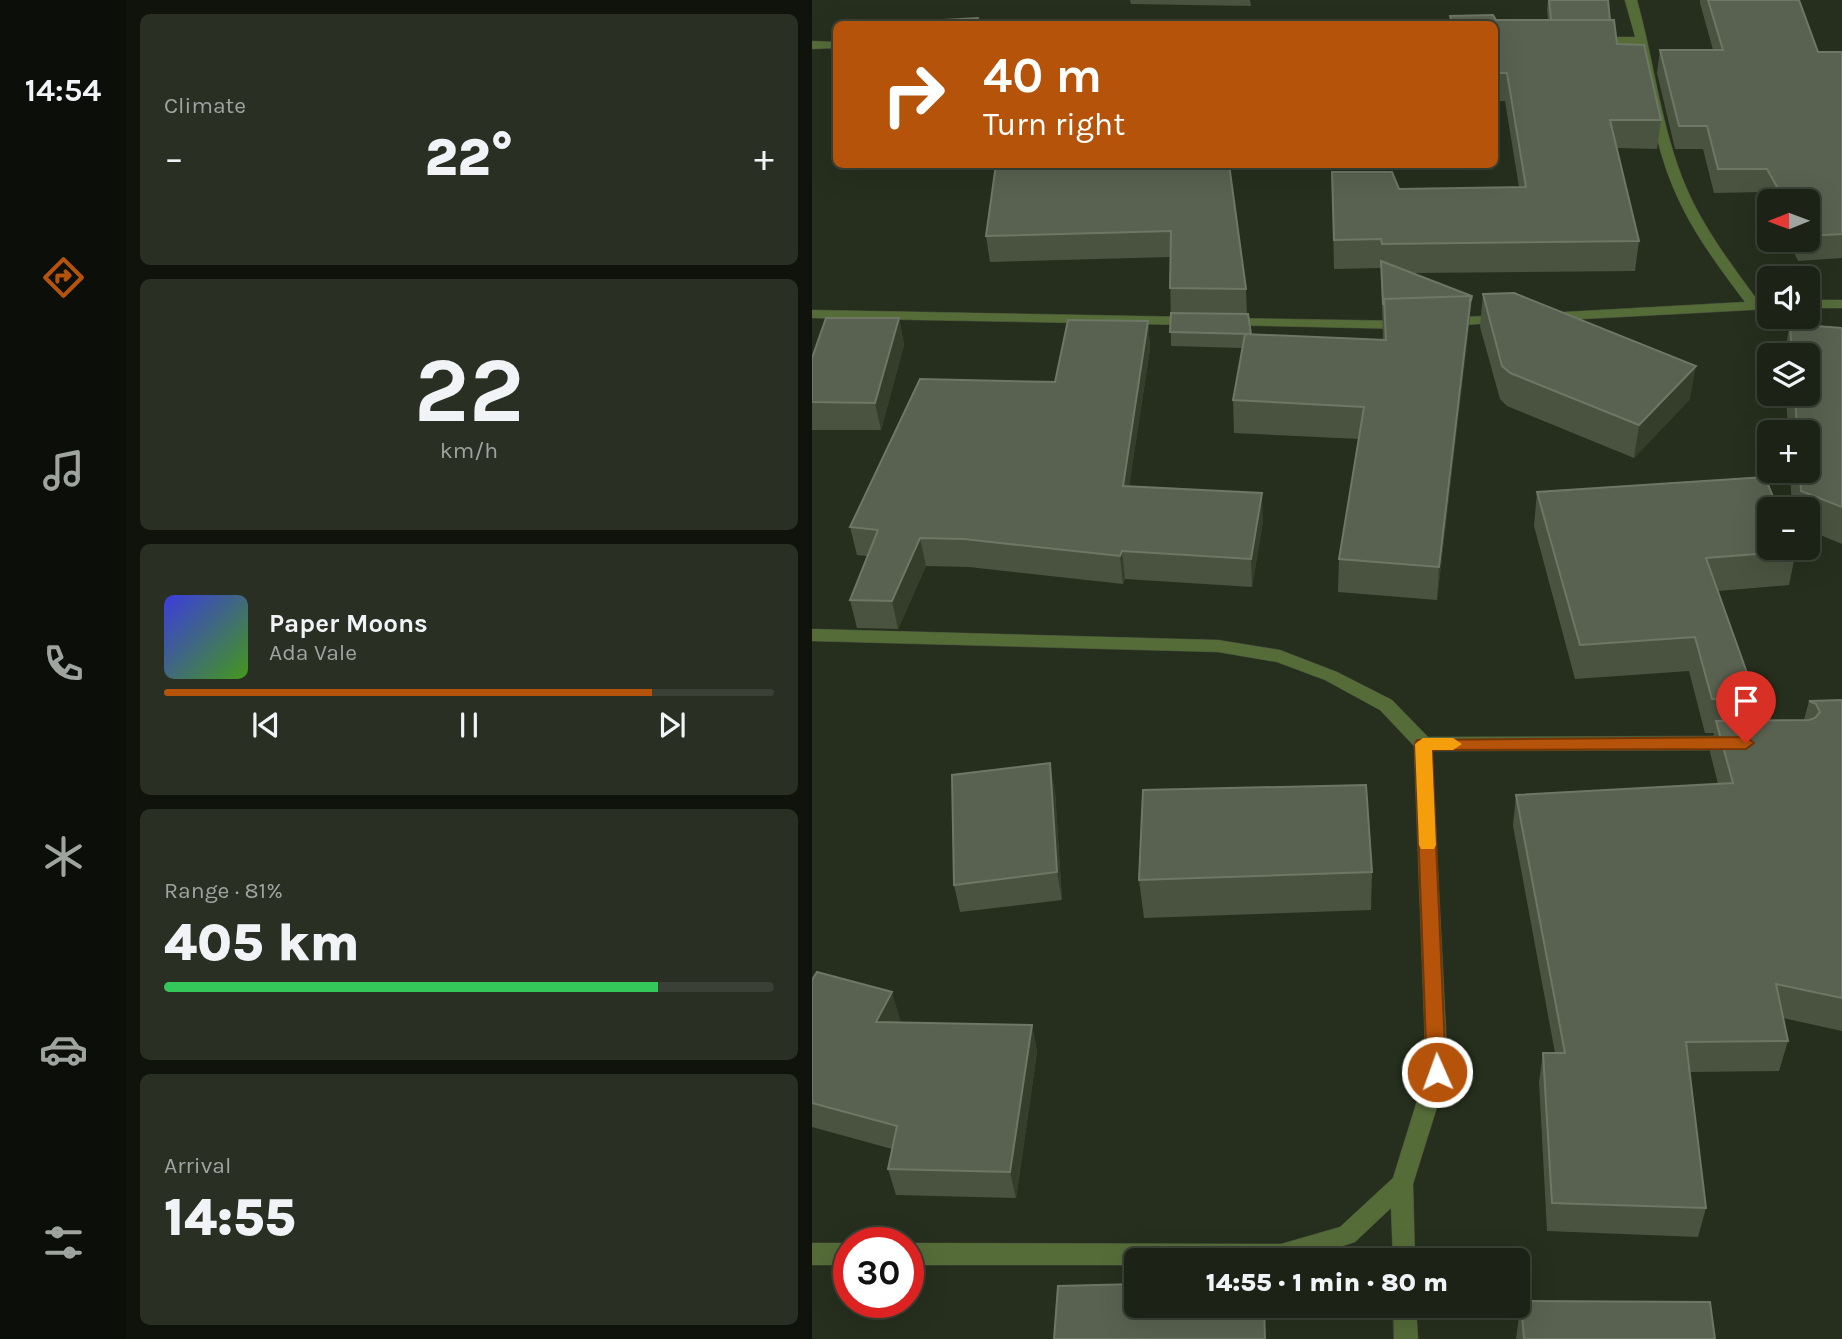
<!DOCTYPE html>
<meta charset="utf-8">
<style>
:root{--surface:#1c2316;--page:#292f23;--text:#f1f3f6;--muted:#a0a4a1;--line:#3a4035;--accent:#b45309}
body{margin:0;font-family:Karla,sans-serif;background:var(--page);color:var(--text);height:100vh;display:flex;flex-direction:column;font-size:26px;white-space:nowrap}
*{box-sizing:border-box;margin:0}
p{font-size:23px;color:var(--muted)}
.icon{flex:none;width:38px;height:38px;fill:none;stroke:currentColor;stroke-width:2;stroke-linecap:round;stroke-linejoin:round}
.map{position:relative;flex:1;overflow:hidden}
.drawer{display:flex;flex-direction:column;gap:14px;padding:14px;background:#0f130c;width:686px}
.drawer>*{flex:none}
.hud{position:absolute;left:21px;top:21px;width:665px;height:147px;border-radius:10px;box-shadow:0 7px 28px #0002,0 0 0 2px var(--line);background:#b45309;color:#fff;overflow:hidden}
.needle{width:46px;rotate:269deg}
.buttons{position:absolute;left:945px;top:189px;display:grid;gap:14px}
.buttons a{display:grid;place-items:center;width:63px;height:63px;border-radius:10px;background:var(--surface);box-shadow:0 7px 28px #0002,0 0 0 2px var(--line);font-size:35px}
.speed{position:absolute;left:21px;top:1227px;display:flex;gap:14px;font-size:35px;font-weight:700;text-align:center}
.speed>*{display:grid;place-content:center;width:91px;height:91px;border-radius:50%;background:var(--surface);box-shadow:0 7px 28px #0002,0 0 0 2px var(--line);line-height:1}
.speed .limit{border:10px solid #d22;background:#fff;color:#111}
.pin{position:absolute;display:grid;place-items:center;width:60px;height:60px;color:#fff;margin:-72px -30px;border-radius:50% 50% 50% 0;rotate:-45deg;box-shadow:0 0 7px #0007}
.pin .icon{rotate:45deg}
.me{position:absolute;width:77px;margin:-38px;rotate:358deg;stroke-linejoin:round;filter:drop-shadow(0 0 5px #0008)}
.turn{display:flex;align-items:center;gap:24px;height:147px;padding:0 35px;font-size:32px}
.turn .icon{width:91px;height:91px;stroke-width:2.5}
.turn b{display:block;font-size:49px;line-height:60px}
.big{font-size:52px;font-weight:800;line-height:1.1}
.drawer .tile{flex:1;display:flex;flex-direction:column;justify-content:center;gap:10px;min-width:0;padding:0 24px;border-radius:10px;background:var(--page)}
.drawer .dial{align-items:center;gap:0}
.dial b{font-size:91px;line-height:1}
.song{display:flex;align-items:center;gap:21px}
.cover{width:84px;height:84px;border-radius:10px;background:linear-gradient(135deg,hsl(240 70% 55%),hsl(100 70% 35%))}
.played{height:7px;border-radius:4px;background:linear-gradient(90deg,var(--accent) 80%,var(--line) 80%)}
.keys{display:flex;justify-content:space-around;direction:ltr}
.heat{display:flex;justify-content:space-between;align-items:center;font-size:38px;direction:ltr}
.charge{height:10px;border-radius:5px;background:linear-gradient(90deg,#34c759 81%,var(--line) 0)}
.trip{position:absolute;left:312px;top:1248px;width:406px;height:70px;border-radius:10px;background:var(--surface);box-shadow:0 7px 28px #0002,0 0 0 2px var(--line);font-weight:800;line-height:70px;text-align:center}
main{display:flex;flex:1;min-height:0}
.tabs{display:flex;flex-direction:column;width:126px;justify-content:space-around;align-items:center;background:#0b0e09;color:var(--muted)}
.tabs .icon{width:49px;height:49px}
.tabs .current{color:var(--accent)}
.tabs b{font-size:32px;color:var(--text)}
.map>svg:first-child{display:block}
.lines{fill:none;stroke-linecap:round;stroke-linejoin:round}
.street-casing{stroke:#434b3a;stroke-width:1}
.street{fill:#556c39;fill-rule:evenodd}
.wall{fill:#4a5340}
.shaded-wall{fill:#353e2b}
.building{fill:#596250;stroke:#6e7665;stroke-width:2}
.route{fill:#b45309;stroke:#753606;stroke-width:2}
.slow{fill:#f59e0b}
</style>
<main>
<nav class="tabs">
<b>14:54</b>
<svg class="icon current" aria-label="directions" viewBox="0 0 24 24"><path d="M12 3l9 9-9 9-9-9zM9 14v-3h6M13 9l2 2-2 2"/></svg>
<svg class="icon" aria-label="music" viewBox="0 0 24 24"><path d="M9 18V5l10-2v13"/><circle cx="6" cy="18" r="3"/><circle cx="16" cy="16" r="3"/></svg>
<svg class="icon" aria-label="phone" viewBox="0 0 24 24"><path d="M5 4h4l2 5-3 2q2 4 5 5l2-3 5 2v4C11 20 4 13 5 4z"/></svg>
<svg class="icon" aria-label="climate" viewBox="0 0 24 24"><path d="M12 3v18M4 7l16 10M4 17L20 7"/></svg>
<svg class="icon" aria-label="car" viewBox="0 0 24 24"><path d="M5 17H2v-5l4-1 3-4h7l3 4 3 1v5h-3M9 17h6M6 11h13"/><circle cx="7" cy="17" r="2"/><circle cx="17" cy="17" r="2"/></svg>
<svg class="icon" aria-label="filters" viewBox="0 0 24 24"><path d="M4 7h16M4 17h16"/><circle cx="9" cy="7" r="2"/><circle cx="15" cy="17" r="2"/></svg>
</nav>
<section class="drawer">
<div class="tile"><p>Climate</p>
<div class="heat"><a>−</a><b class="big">22°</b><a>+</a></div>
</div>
<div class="tile dial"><b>22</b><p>km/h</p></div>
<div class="tile">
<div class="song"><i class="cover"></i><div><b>Paper Moons</b><p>Ada Vale</p></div></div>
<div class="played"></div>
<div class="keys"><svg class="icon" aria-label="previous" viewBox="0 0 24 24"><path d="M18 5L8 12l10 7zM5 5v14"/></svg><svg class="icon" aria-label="pause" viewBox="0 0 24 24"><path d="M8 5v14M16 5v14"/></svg><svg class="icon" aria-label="next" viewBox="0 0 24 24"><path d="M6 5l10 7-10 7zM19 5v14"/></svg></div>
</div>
<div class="tile"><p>Range · 81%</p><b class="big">405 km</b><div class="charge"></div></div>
<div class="tile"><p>Arrival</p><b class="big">14:55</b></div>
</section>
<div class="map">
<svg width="1030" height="1339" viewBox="0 0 1030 1339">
<rect width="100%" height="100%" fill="#262f1d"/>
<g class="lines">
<defs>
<path id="street" d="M 813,0 L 825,0 C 842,61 849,128 874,187 C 892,229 920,265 946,301 L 957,301 L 957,309 L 734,321 L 727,317 L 734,313 L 933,302 C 906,266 878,229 861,187 C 842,142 836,92 825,45 L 782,45 L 776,41 L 782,37 L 823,37 Z
M 0,41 L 24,42 L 24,48 L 0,49 Z
M 996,300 L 1030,300 L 1030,308 L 996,308 Z
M 0,310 L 380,317 L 387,321 L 380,325 L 0,318 Z
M 692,315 L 699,319 L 697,322 L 636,326 L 629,322 L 636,318 Z
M 415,318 L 594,321 L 601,325 L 594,329 L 410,325 L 408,322 Z
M 0,629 L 406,640 L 468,650 L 525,672 L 580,700 L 616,737 L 923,736 L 929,738 L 932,743 L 929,748 L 923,750 L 620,751 L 636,1072 L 601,1184 L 603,1260 L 581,1260 L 579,1208 L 543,1242 L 487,1260 L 324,1260 L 324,1265 L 96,1265 L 96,1243 L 469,1244 L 528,1227 L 581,1178 L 614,1072 L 602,746 L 568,710 L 513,680 L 465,662 L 406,652 L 0,641 Z
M 0,1243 L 37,1243 L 37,1265 L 0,1265 Z
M 581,1306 L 604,1306 L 606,1339 L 582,1339 Z"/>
</defs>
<use href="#street" class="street-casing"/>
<use href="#street" class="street"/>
</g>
<path class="wall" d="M 318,0 L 438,0 L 439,6 L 319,4 Z
M 736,0 L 796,0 L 798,20 L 805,44 L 849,120 L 845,149 L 805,148 L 827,241 L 823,271 L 601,273 L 660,296 L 625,600 L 526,592 L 527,559 L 547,439 L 422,433 L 421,400 L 431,348 L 359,346 L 358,257 L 178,262 L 174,236 L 417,164 L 434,289 L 435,314 L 439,334 L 571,340 L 569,268 L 522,269 L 520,172 L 587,189 L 707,187 L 693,101 L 682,101 L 682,24 L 638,24 L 638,16 L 684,20 L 736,20 L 735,10 Z
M 888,0 L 987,0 L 1006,52 L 1030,52 L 1030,258 L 986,261 L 976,240 L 996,240 L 996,201 L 957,201 L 957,204 L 951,192 L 902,193 L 891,149 L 863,149 L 845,73 L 848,50 L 901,50 L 888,3 Z
M 671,294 L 878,399 L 822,458 L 695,406 L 688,399 L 668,327 Z
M 87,318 L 92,345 L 69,430 L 0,430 L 0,358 Z
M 336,321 L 338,349 L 317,486 L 451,521 L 440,587 L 313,579 L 311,584 L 157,567 L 114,566 L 86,629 L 45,628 L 38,600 L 55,556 L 45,555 L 38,527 L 243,382 Z
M 978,324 L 1030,328 L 1030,544 L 996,530 L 996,509 L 980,509 L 978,471 L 996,471 L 996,432 L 976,432 L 974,394 L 996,394 L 996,355 L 972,355 Z
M 725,492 L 984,551 L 977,585 L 906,591 L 944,698 L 939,721 L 992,720 L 997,701 L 1030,700 L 1030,1031 L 971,1018 L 976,1041 L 967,1071 L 878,1072 L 894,1208 L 886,1237 L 735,1231 L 727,1082 L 731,1053 L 743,1053 L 701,826 L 704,795 L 906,784 L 898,752 L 902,733 L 893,733 L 877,671 L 763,679 L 722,526 Z
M 243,791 L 250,900 L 148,912 L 142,885 Z
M 560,872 L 559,910 L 332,918 L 327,880 Z
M 0,980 L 88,1019 L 87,1022 L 220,1025 L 225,1052 L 204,1198 L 84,1195 L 76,1169 L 80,1149 L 0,1127 Z
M 709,1301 L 903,1339 L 704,1339 Z"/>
<path class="shaded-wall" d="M 659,296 L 657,328 L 625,600 L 627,567 Z
M 87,318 L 92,345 L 69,430 L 63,403 Z
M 336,321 L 338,349 L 313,514 L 311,486 Z
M 884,366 L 878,399 L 822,458 L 827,425 Z
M 450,493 L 451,521 L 440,587 L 439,559 Z
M 108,538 L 114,566 L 86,629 L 80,601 Z
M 310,551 L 313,579 L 311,584 L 308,556 Z
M 238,763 L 243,791 L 250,900 L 245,872 Z
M 80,992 L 88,1019 L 72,1049 L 64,1022 Z
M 220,1025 L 225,1052 L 204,1198 L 198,1172 Z"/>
<path class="building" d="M 737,0 L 796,0 L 798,20 L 739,20 Z
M 896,0 L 987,0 L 1006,52 L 1030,52 L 1030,234 L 996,236 L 996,201 L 973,201 L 955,169 L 906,169 L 895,126 L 867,126 L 848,50 L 911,50 Z
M 681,15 L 684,20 L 802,20 L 805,44 L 832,45 L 849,120 L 798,120 L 827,241 L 570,244 L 569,239 L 522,240 L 520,172 L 580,172 L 587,189 L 714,187 L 695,73 L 682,73 L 682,24 L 640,24 L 638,16 Z
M 166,18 L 165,24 L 77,24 L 77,23 Z
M 184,164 L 417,164 L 434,289 L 358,288 L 359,231 L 174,236 Z
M 569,261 L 660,296 L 659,300 L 658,300 L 659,296 L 572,299 L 572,304 L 571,304 Z
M 702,293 L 884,366 L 827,425 L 698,373 L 690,366 L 671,294 Z
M 659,296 L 627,567 L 527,559 L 552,407 L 421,400 L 433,334 L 574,340 L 572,299 Z
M 359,313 L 436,314 L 439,334 L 358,332 Z
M 14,318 L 87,318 L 63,403 L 0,402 L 0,358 Z
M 256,320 L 336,321 L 311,486 L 450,493 L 439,559 L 310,551 L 308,556 L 152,539 L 108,538 L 80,601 L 38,600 L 66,530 L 38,527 L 108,379 L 243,382 Z
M 978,324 L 1030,328 L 1030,507 L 989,491 L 988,471 L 996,471 L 996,432 L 985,432 L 983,394 L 996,394 L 996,355 L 980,355 Z
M 953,477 L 966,509 L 957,509 L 957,548 L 983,548 L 984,551 L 894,558 L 944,698 L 900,699 L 883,637 L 768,645 L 725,492 Z
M 1030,700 L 1030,998 L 964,984 L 976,1041 L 874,1042 L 894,1208 L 740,1203 L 731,1053 L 753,1053 L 704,795 L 921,783 L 904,721 L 997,720 L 1003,718 L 1008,712 L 1004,704 L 997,701 Z
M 238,763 L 245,872 L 142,885 L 140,775 Z
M 554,785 L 560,872 L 327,880 L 331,790 Z
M 5,972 L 80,992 L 64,1022 L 220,1025 L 198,1172 L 76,1169 L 85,1126 L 0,1103 L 0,980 Z
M 324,1284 L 324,1306 L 452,1306 L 453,1339 L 242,1339 L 246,1286 Z
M 709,1301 L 898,1302 L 903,1339 L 712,1339 Z"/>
<path class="route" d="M 934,737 L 942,743 L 934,749 L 620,750 L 634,1072 L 632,1078 L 625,1080 L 618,1078 L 615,1072 L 603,744 L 605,740 Z"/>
<path class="slow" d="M 611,738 L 641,738 L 650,744 L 641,750 L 620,750 L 624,845 L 622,849 L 609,849 L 607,845 L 603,744 Z"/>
</svg>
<div class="buttons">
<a><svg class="needle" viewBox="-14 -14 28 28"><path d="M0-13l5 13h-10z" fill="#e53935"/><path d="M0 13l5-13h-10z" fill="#a0a4a1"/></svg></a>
<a><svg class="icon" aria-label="sound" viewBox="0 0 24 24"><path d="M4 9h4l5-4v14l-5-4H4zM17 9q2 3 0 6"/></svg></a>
<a><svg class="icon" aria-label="layers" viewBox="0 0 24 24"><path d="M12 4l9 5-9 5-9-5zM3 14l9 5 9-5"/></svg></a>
<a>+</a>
<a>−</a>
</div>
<div class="speed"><div class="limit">30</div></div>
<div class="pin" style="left:934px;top:743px;background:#d93025"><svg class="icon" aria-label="arrive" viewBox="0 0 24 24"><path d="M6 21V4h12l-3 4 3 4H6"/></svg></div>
<svg class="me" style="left:625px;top:1072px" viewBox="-20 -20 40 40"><circle r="17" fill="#b45309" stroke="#fff" stroke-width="3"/><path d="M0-11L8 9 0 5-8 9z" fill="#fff"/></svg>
<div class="trip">14:55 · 1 min · 80 m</div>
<div class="hud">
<div class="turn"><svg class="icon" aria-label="right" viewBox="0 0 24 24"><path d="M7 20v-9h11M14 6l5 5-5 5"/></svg><div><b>40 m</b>Turn right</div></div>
</div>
</div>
</main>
